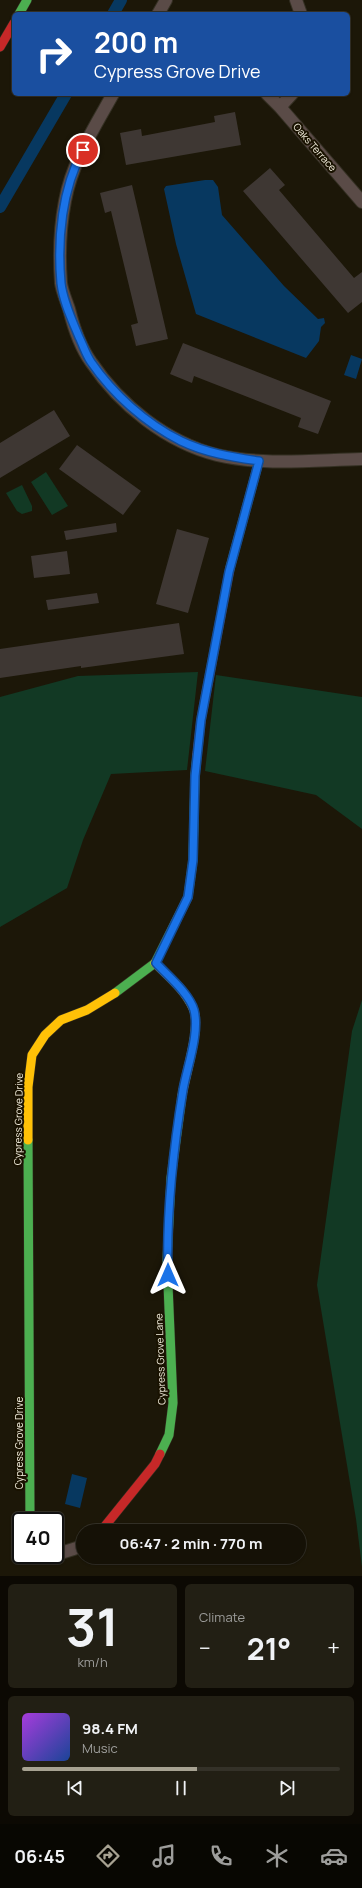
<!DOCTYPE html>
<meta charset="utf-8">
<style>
:root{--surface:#151106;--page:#221f14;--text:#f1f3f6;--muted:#9d9d9b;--line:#343128;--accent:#a7a292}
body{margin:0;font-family:Manrope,sans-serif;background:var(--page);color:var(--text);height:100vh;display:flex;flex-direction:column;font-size:15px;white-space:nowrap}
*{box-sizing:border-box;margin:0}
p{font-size:13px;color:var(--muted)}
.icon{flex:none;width:22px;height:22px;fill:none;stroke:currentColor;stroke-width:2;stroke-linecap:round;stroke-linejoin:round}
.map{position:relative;height:1576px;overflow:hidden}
.details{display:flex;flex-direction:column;gap:8px;padding:8px;background:#0c0903;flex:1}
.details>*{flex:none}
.hud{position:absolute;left:12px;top:12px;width:338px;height:84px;border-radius:6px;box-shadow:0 1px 3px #0004,0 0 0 1px var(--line);background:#1a4fa0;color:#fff;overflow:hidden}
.speed{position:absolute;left:12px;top:1512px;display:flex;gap:8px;font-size:20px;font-weight:700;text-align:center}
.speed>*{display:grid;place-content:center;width:52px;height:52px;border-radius:50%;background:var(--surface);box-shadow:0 1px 3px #0004,0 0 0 1px var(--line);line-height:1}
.speed .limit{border:2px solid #111;border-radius:6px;background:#fff;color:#111}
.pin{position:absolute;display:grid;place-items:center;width:34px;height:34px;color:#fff;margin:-17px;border:2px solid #fff;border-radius:50%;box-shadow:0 1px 4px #0007}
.me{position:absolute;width:44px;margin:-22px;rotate:0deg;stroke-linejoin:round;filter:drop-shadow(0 0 3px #0008)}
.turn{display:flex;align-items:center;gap:14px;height:84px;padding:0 16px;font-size:18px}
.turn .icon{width:52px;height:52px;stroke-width:2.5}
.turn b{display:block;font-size:28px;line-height:34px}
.big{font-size:30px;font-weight:700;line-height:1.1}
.details .card{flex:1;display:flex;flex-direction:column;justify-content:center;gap:6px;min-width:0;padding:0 14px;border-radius:6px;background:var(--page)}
.details .dial{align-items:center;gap:0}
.dial b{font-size:52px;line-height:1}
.song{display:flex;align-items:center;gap:12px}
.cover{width:48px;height:48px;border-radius:6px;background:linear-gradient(135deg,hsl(280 70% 55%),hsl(220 70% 35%))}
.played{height:4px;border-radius:2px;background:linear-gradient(90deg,var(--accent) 55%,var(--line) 55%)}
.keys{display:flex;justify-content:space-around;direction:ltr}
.heat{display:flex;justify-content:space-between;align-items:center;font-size:22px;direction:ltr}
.details .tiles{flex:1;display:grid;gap:8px;grid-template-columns:1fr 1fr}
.card:last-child{grid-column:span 2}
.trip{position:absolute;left:76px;top:1524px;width:230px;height:40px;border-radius:20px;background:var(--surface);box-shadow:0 1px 3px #0004,0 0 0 1px var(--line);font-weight:700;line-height:40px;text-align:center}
.menu{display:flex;height:64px;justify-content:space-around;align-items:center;background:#080702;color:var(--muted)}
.menu .icon{width:28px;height:28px}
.menu .on{color:var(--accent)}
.menu b{font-size:18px;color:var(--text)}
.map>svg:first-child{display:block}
.green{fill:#123924}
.water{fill:#073860}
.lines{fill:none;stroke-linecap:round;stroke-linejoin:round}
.canal{stroke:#073860;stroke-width:12}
.building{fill:#3e3733}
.street-casing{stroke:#343023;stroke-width:14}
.fast-casing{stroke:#343023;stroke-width:10}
.slow-casing{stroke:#343023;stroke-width:10}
.jam-casing{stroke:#343023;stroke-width:10}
.street{stroke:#5a4b47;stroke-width:12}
.fast{stroke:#4caf50;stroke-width:9}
.slow{stroke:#ffc107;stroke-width:9}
.jam{stroke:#c62828;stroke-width:9}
.route-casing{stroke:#114b97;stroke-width:10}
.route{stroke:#1a73e8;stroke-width:7}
.labels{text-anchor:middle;stroke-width:4;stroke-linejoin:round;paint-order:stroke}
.street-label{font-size:10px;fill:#f2eddc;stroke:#191200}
</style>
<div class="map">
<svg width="362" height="1576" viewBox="0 0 362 1576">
<rect width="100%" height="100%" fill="#1c1708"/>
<path class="green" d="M 46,472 L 68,506 L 52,515 L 31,482 Z
M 22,485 L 32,506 L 32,511 L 22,514 L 17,511 L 6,493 Z
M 198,672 L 187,770 L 111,774 L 83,840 L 67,888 L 0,927 L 0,697 L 78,676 Z
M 216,675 L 362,697 L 362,829 L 316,795 L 205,771 Z
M 362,1000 L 362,1567 L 356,1519 L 317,1285 L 352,1031 Z"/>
<path class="water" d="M 205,180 L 213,180 L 218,187 L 222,215 L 284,286 L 318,319 L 324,318 L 325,323 L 321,327 L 319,341 L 306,358 L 196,314 L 176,244 L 164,189 L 166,186 Z
M 351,355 L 362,359 L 356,379 L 344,375 Z
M 72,1474 L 87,1478 L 80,1508 L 65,1504 Z"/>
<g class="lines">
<path class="canal" d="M 113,14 L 121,0
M 0,207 L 66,94"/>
</g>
<path class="building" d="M 235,112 L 241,145 L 126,165 L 120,133 L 141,129 L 142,136 L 215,122 L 214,116 Z
M 270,168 L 285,185 L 279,190 L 354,278 L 362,272 L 362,302 L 348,313 L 243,191 Z
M 132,185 L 168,339 L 136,346 L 131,325 L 138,323 L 111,211 L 105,213 L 100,193 Z
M 183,343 L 331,401 L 318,434 L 298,427 L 301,418 L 194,376 L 192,383 L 170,374 Z
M 54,410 L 70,436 L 0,478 L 0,443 Z
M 77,445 L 141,491 L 123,515 L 59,469 Z
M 116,523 L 117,532 L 66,540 L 64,531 Z
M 177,529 L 209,538 L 188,613 L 156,604 Z
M 67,551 L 70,574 L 34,578 L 31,556 Z
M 97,593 L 99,603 L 48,610 L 46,600 Z
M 179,623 L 184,654 L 81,668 L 81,666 L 0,678 L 0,649 Z"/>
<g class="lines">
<defs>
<path id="street" d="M 296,0 L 301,14
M 158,14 L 166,0
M 113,94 C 94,128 72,162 65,201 C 60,227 59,257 61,283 C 62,291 66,300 69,309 C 73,325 81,348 91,362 C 120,405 166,442 217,455 C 264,466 314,460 362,459
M 267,94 L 280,107 L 362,202
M 280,107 L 292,94
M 55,1549 L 64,1552 L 83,1546"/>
<path id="fast" d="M 19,14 L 27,0
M 230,568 L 259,461
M 115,993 L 155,963 L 188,897 L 193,860 L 195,776 L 197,755
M 28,1140 L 30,1521
M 160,1454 L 169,1435 L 173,1403 L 167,1261 L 171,1178 L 182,1096"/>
<path id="slow" d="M 155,963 C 169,977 185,990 193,1008 C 202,1026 185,1075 182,1096
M 28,1140 L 28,1087 L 32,1055 L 45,1035 L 61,1020 L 87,1010 L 115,993"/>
<path id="jam" d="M 0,47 L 14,23
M 197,755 L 201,720 L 230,568
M 101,1531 L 155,1464 L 160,1454"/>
</defs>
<use href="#street" class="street-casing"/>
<use href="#fast" class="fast-casing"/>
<use href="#slow" class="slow-casing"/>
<use href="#jam" class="jam-casing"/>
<use href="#street" class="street"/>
<use href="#fast" class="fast"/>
<use href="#slow" class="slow"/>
<use href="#jam" class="jam"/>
</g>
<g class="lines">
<defs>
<path id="route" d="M 83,150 C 62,189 57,239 61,283 C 63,301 72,320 79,337 C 83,345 86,355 91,362 C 113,394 145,423 181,441 C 206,453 232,457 259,461 L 229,572 L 201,720 L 195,776 L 193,860 L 188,897 L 156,963 C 167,975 189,993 194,1010 C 200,1033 187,1067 183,1090 C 173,1151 166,1213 168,1275"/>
</defs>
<use href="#route" class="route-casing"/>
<use href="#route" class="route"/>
</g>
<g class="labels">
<g class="street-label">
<text transform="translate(315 147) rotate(49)" y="4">Oaks Terrace</text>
<text transform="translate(18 1119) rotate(-89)" y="4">Cypress Grove Drive</text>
<text transform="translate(160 1359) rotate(-92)" y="4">Cypress Grove Lane</text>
<text transform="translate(19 1443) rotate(-90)" y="4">Cypress Grove Drive</text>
</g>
</g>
</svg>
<div class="speed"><div class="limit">40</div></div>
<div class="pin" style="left:83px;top:150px;background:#d93025"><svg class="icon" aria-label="arrive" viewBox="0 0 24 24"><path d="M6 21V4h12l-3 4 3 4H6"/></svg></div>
<svg class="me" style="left:168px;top:1275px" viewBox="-20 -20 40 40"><path d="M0-17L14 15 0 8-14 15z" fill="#1a73e8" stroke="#fff" stroke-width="4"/></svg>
<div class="trip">06:47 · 2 min · 770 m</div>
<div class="hud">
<div class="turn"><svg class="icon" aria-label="right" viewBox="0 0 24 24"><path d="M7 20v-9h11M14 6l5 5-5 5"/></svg><div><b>200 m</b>Cypress Grove Drive</div></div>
</div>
</div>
<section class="details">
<div class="tiles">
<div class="card dial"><b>31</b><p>km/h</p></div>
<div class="card"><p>Climate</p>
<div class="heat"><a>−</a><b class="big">21°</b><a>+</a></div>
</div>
<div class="card">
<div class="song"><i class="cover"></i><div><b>98.4 FM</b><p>Music</p></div></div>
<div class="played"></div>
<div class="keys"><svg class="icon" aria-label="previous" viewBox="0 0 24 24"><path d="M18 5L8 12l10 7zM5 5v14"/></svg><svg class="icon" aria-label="pause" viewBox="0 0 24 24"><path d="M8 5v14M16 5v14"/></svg><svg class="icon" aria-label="next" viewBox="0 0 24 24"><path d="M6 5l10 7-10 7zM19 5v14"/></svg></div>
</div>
</div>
</section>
<nav class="menu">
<b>06:45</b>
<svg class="icon on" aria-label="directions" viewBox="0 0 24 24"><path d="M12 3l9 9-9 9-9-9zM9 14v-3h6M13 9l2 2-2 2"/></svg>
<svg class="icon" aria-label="music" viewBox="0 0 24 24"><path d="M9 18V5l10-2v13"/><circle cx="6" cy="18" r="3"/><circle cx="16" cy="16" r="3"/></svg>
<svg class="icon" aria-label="phone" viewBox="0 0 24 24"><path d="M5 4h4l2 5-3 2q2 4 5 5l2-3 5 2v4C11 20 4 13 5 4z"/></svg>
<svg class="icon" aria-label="climate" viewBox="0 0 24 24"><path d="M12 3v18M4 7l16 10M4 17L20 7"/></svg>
<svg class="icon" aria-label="car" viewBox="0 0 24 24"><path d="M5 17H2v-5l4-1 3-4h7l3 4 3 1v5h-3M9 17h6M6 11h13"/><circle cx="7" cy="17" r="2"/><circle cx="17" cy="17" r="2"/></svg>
</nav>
